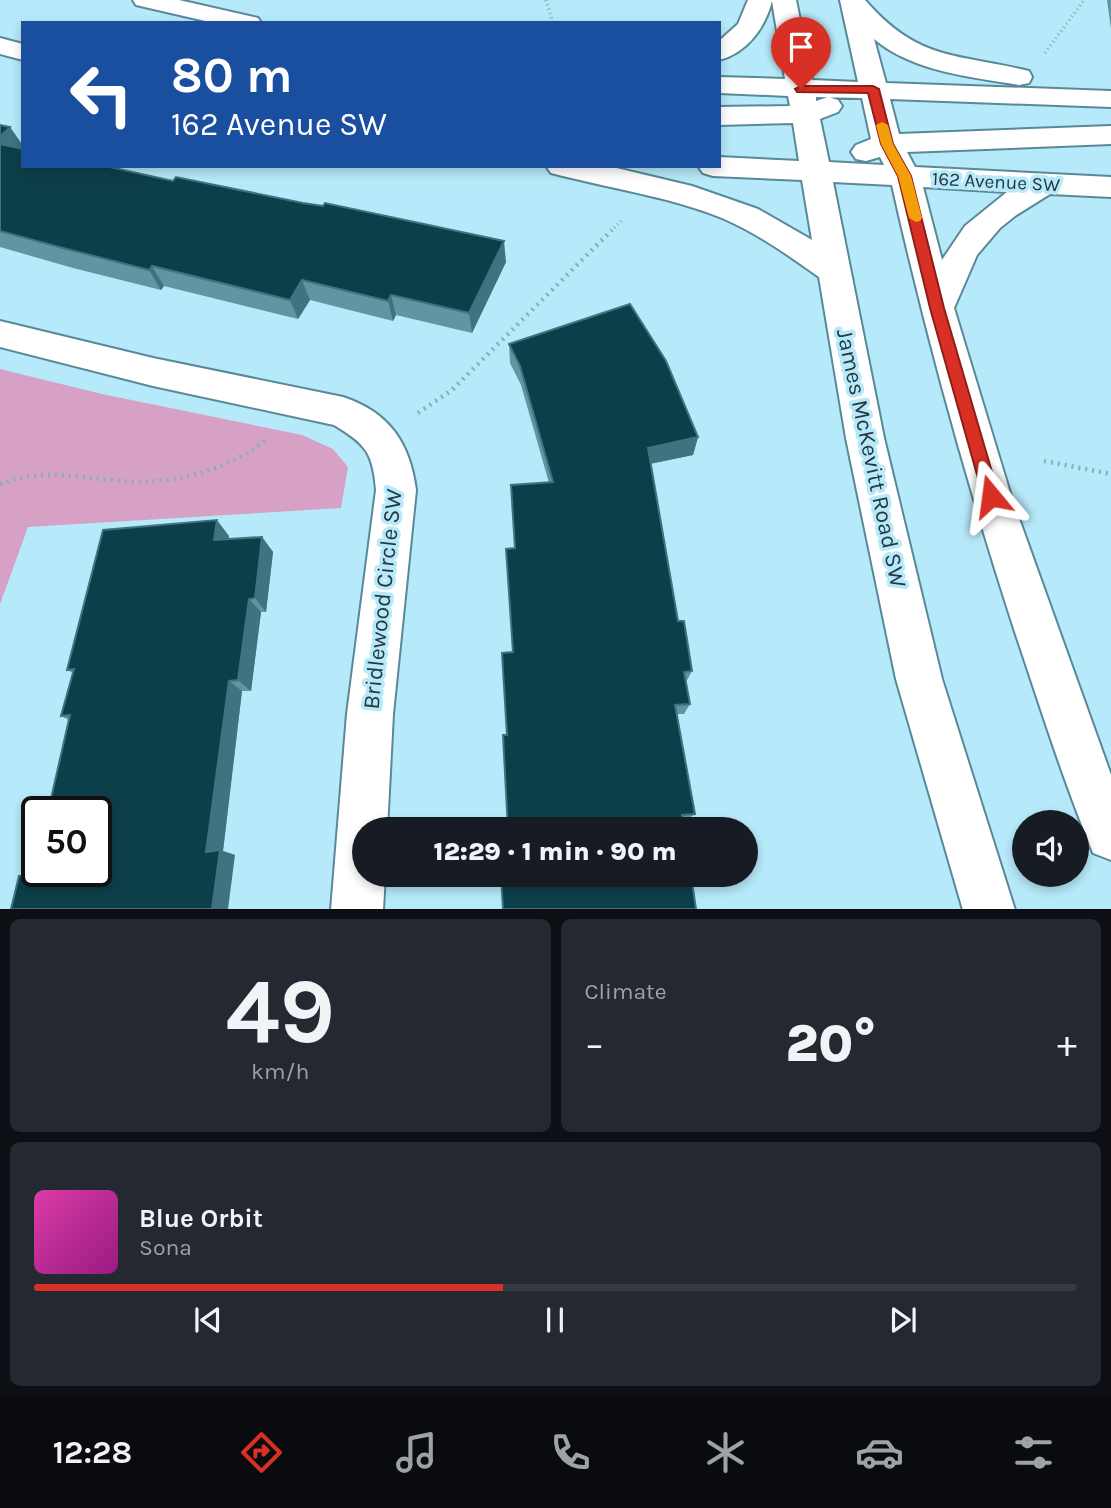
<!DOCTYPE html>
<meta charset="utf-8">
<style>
:root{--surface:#171b24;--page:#242831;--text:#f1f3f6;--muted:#9ea1a6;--line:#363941;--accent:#d93025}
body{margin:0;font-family:Karla,sans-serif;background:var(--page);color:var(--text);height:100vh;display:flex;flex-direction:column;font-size:26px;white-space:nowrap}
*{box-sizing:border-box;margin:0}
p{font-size:23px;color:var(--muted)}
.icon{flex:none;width:38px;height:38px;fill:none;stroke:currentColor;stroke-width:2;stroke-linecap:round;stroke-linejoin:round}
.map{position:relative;height:909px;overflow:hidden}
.side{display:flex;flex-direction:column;gap:10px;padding:10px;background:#0d0f14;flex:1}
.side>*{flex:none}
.banner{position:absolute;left:21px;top:21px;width:700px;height:147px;border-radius:0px;box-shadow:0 4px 10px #0003;background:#1a4fa0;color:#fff;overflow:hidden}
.tools{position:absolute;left:1012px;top:810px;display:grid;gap:14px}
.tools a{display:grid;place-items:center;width:77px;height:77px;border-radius:50%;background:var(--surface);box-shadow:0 4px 10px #0003;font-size:35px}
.speed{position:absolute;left:21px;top:796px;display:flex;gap:14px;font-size:35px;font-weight:700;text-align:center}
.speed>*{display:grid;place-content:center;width:91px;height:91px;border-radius:50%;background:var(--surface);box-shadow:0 4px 10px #0003;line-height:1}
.speed .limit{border:4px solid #111;border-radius:10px;background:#fff;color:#111}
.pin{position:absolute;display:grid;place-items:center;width:60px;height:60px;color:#fff;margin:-72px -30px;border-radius:50% 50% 50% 0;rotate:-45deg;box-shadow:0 0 7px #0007}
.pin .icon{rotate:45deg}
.me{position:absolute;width:77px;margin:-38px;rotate:344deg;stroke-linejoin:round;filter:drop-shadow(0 0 5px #0008)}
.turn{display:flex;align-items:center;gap:24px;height:147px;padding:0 35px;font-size:32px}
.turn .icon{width:91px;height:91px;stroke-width:2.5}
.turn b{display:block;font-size:49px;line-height:60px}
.big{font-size:52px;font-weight:800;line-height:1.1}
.side .widget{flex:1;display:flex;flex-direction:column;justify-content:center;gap:10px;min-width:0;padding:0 24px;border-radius:10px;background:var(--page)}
.side .dial{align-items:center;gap:0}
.dial b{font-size:91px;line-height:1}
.song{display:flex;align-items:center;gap:21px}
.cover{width:84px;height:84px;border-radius:10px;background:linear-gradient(135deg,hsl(320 70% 55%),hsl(310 70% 35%))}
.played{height:7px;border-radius:4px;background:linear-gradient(90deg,var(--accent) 45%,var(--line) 45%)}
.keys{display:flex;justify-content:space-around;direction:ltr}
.heat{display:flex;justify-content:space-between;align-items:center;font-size:38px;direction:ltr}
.side .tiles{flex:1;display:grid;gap:10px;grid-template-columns:1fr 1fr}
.widget:last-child{grid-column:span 2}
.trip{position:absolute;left:352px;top:817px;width:406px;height:70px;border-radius:35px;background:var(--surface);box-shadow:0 4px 10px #0003;font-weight:800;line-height:70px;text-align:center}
.tab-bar{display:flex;height:112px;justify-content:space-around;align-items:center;background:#090b0e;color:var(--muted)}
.tab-bar .icon{width:49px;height:49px}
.tab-bar .on{color:var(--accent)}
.tab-bar b{font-size:32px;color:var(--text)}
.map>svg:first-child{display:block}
.green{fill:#d7a0c5}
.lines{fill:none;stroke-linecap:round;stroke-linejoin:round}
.street-casing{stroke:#598998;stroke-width:4}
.secondary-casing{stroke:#598998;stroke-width:4}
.path-far1{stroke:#86afbb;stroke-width:3.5;stroke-dasharray:1 3.5;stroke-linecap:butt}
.path{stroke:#86afbb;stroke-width:4.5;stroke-dasharray:2 5;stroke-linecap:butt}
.street{fill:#fff;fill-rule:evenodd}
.secondary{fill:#fff;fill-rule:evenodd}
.wall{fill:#6294a2}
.shaded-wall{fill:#40727f}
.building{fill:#0d3f4b;stroke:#40727f;stroke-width:2}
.route{fill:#d93025;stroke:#8d1f18;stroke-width:2}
.slow{fill:#f59e0b}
.labels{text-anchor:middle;stroke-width:7;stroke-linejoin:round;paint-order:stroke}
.far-street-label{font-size:19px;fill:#25393f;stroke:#b6e9f9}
.street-label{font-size:23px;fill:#25393f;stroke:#b6e9f9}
</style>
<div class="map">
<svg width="1111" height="910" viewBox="0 0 1111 910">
<rect width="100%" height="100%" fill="#b6e9f9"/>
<path class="green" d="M 0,369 L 102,394 L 302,435 L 333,449 L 348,467 L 341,508 L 28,527 L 0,604 Z"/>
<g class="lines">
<defs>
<path id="street" d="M 0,321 L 153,358 L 343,397 C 389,412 410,443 416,490 L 393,714 L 387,830 L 364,830 L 364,875 L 385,875 L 383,910 L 331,910 L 347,714 L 376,490 C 373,453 366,444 334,425 L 153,386 L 0,347 Z"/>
<path id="secondary" d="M 133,0 L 179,0 L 258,18 L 261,23 L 214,23 L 136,5 Z
M 748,0 L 796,0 L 812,80 L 858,82 L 840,0 L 865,0 C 919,62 956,53 1029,71 L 1032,77 L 1029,83 L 1019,85 C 972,77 913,72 874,39 L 886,83 L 1111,91 L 1111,107 L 890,99 L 899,134 L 1111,126 L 1111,144 L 907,152 L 915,167 L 1111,177 L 1111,197 L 1050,194 L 1015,216 L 1000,228 L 977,255 L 954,308 L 1011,496 L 1111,775 L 1111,860 L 1093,853 C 1063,780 1040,706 1015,632 C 967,485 926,336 892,185 L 833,182 L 884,438 L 942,679 L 1015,910 L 963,910 L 896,679 L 846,438 L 819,277 C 788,255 757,233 722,218 C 667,196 608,188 551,173 L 546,166 L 608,166 L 692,186 L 758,209 L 812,240 L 802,180 L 713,176 L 703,173 L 698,166 L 719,166 L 719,157 L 799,161 L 793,123 L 719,125 L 719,107 L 790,106 L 788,96 L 719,93 L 719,77 L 785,79 L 772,1 C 765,28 747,53 719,60 L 719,41 L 738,24 ZM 816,97 L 862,98 L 871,139 L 856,145 L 851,152 L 856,159 L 866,161 L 880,157 L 884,165 L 829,162 L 820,119 L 838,112 L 842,106 L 838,100 L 828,97 L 816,101 ZM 923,187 L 1007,192 L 965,226 L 942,260 Z
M 0,38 L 23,44 L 23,60 L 0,54 Z"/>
</defs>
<use href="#street" class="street-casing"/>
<use href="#secondary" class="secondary-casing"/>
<path class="path-far1" d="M 546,0 L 553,23
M 1045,53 L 1084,0
M 611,231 L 622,220"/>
<path class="path" d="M 418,413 L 452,390 L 612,230
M 1044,461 L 1111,474
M 0,484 C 42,469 68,476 111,480 C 167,486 223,474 267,439"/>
<use href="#street" class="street"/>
<use href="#secondary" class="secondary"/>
</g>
<path class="wall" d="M 1107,0 L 1111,0 L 1111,29 Z
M 0,125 L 10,127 L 23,146 L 23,166 L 506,262 L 472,333 L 396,315 L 393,321 L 310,300 L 298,319 L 164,286 L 161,290 L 73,268 L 0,247 Z
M 509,344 L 698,437 L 693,455 L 650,464 L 678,621 L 692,671 L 686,682 L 690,704 L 684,714 L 677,714 L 695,814 L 688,819 L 683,820 L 507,735 L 513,652 L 515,548 L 549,483 L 521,385 L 510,363 Z
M 229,536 L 229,539 L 262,537 L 273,552 L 266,612 L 261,612 L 251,691 L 242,691 L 223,851 L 235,855 L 34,875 L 69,720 L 61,716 L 73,673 L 67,670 Z"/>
<path class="shaded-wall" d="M 10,127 L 23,146 L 23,150 L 0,151 L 0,137 Z
M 504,241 L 506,262 L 472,333 L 469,313 Z
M 152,266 L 164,286 L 161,290 L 149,270 Z
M 302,280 L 310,300 L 298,319 L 290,300 Z
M 391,295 L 396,315 L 393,321 L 388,301 Z
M 698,437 L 693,455 L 644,465 L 648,448 Z
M 217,520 L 229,536 L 226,555 L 214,540 Z
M 262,537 L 273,552 L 266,612 L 255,598 Z
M 249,599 L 261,612 L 251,691 L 238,680 Z
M 229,681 L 242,691 L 223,851 L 235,855 L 228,909 L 212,909 L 206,852 Z"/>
<path class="building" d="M 0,125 L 10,127 L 0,137 Z
M 0,144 L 23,149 L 23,166 L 105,166 L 173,181 L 176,177 L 303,203 L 323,206 L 325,203 L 504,241 L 469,313 L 391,295 L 388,301 L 302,280 L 290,300 L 152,266 L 149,270 L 59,247 L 0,231 Z
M 630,304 L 666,361 L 698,437 L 648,448 L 678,621 L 684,621 L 692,671 L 684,672 L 690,704 L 675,705 L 695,814 L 682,815 L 684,830 L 508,830 L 503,735 L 507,735 L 502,653 L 513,652 L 506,549 L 515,548 L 511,485 L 553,482 L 520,366 L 509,344 Z
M 217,520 L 214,540 L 262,537 L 255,598 L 249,599 L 238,680 L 229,681 L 206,852 L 220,850 L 212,909 L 11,909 L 19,876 L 34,875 L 37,862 L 37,872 L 96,872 L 96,812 L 48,812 L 70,715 L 61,716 L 74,669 L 67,670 L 103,530 Z
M 501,875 L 691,875 L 696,909 L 503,909 Z"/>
<path class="route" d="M 801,86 L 873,86 L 879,89 L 893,144 L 911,176 L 944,308 L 999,496 L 997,501 L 991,503 L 985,501 L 983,496 L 930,308 L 898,176 L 881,144 L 868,93 L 797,92 L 795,89 Z"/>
<path class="slow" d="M 882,122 L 888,125 L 893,144 L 911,176 L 922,218 L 920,221 L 916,222 L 909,218 L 898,176 L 881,144 L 876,125 Z"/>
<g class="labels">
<g class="far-street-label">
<text transform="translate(996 181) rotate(3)" y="7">162 Avenue SW</text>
</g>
<g class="street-label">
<text transform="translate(872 458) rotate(78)" y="8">James McKevitt Road SW</text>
<text transform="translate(382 599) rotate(-84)" y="8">Bridlewood Circle SW</text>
</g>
</g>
</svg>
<div class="tools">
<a><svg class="icon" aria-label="sound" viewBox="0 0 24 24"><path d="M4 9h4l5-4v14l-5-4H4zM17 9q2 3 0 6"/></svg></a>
</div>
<div class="speed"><div class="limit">50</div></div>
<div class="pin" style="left:801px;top:89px;background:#d93025"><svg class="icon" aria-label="arrive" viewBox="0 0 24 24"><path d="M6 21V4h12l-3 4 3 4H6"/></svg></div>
<svg class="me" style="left:991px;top:496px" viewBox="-20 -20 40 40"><path d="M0-17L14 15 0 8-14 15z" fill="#d93025" stroke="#fff" stroke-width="4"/></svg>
<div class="trip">12:29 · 1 min · 90 m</div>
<div class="banner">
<div class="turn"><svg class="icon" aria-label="left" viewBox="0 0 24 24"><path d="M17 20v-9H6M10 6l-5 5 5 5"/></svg><div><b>80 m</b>162 Avenue SW</div></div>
</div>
</div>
<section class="side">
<div class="tiles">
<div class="widget dial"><b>49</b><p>km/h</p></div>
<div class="widget"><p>Climate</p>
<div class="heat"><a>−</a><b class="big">20°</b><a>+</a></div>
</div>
<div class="widget">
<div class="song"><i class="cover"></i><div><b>Blue Orbit</b><p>Sona</p></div></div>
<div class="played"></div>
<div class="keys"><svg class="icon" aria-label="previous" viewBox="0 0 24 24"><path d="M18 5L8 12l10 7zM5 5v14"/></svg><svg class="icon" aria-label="pause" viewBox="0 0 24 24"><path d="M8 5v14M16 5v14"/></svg><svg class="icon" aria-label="next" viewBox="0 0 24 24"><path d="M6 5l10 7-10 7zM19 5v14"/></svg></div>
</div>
</div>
</section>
<nav class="tab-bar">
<b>12:28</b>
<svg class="icon on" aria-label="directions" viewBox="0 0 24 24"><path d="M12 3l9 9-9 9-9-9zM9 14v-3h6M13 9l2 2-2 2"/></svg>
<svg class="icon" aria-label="music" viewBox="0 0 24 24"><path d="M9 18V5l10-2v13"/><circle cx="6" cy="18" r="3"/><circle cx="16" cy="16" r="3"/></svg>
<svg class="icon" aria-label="phone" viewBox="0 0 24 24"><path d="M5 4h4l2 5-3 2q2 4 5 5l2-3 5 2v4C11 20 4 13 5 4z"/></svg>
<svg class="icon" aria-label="climate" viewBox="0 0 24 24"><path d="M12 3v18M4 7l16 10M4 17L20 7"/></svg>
<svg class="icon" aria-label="car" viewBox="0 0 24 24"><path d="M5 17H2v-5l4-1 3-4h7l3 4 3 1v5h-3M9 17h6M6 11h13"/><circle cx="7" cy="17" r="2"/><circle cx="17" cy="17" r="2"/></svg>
<svg class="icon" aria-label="filters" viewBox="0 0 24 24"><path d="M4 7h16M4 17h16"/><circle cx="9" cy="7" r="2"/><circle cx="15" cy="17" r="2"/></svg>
</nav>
